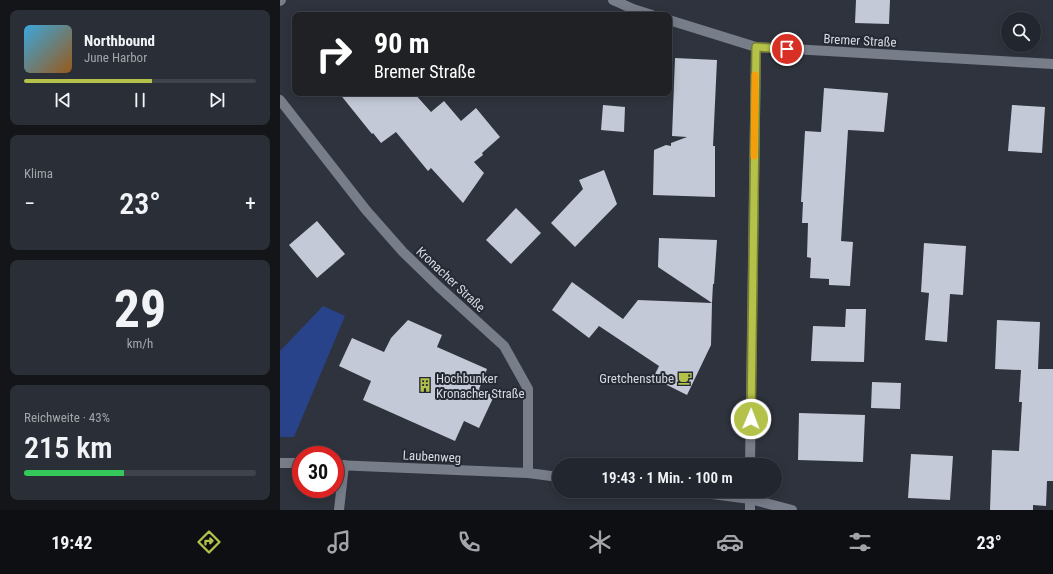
<!DOCTYPE html>
<html lang="de">
<meta charset="utf-8">
<style>
:root{--surface:#22262e;--page:#2a2e36;--text:#f1f3f6;--muted:#a2a5aa;--line:#3f434a;--accent:#b4c24a}
body{margin:0;font-family:"Roboto Condensed",sans-serif;background:var(--page);color:var(--text);height:100vh;display:flex;flex-direction:column;font-size:15px;white-space:nowrap}
*{box-sizing:border-box;margin:0}
p{font-size:13px;color:var(--muted)}
.icon{flex:none;width:22px;height:22px;fill:none;stroke:currentColor;stroke-width:2;stroke-linecap:round;stroke-linejoin:round}
.map{position:relative;flex:1;overflow:hidden}
.panel{display:flex;flex-direction:column;gap:10px;padding:10px;background:#131519;width:280px}
.panel>*{flex:none}
.guide{position:absolute;left:12px;top:12px;width:380px;height:84px;border-radius:8px;box-shadow:0 2px 10px #0003,0 0 0 1px var(--line);background:#202124;color:#fff;overflow:hidden}
.fabs{position:absolute;left:721px;top:12px;display:grid;gap:8px}
.fabs a{display:grid;place-items:center;width:40px;height:40px;border-radius:50%;background:var(--surface);box-shadow:0 2px 10px #0003,0 0 0 1px var(--line);font-size:20px}
.speed{position:absolute;left:12px;top:446px;display:flex;gap:8px;font-size:20px;font-weight:700;text-align:center}
.speed>*{display:grid;place-content:center;width:52px;height:52px;border-radius:50%;background:var(--surface);box-shadow:0 2px 10px #0003,0 0 0 1px var(--line);line-height:1}
.speed .limit{border:6px solid #d22;background:#fff;color:#111}
.pin{position:absolute;display:grid;place-items:center;width:34px;height:34px;color:#fff;margin:-17px;border:2px solid #fff;border-radius:50%;box-shadow:0 1px 4px #0007}
.me{position:absolute;width:44px;margin:-22px;rotate:1deg;stroke-linejoin:round;filter:drop-shadow(0 0 3px #0008)}
.turn{display:flex;align-items:center;gap:14px;height:84px;padding:0 16px;font-size:18px}
.turn .icon{width:52px;height:52px;stroke-width:2.5}
.turn b{display:block;font-size:28px;line-height:34px}
.big{font-size:30px;font-weight:600;line-height:1.1}
.panel .card{flex:1;display:flex;flex-direction:column;justify-content:center;gap:6px;min-width:0;padding:0 14px;border-radius:8px;background:var(--page)}
.panel .dial{align-items:center;gap:0}
.dial b{font-size:52px;line-height:1}
.song{display:flex;align-items:center;gap:12px}
.cover{width:48px;height:48px;border-radius:6px;background:linear-gradient(135deg,hsl(200 70% 55%),hsl(30 70% 35%))}
.played{height:4px;border-radius:2px;background:linear-gradient(90deg,var(--accent) 55%,var(--line) 55%)}
.keys{display:flex;justify-content:space-around;direction:ltr}
.heat{display:flex;justify-content:space-between;align-items:center;font-size:22px;direction:ltr}
.charge{height:6px;border-radius:3px;background:linear-gradient(90deg,#34c759 43%,var(--line) 0)}
.trip{position:absolute;left:272px;top:458px;width:230px;height:40px;border-radius:20px;background:var(--surface);box-shadow:0 2px 10px #0003,0 0 0 1px var(--line);font-weight:600;line-height:40px;text-align:center}
.dock{display:flex;height:64px;justify-content:space-around;align-items:center;background:#0e0f12;color:var(--muted)}
.dock .icon{width:28px;height:28px}
.dock .current{color:var(--accent)}
.dock b{font-size:18px;color:var(--text)}
main{display:flex;flex:1;min-height:0}
.map>svg:first-child{display:block}
.green{fill:#284389}
.building{fill:#c3c9d6}
.lines{fill:none;stroke-linecap:round;stroke-linejoin:round}
.service{stroke:#777d89;stroke-width:10}
.minor{stroke:#777d89;stroke-width:10}
.route-casing{stroke:#757e30;stroke-width:10}
.route{stroke:#b4c24a;stroke-width:7}
.slow{stroke:#f59e0b;stroke-width:7}
.labels{text-anchor:middle;stroke-width:4;stroke-linejoin:round;paint-order:stroke}
.street-label{font-size:13px;fill:#d7dae1;stroke:#242933}
.poi-label{font-size:13px;fill:#d7dae1;stroke:#242933;text-anchor:start}
</style>
<main>
<section class="panel">
<div class="card">
<div class="song"><i class="cover"></i><div><b>Northbound</b><p>June Harbor</p></div></div>
<div class="played"></div>
<div class="keys"><svg class="icon" aria-label="previous" viewBox="0 0 24 24"><path d="M18 5L8 12l10 7zM5 5v14"/></svg><svg class="icon" aria-label="pause" viewBox="0 0 24 24"><path d="M8 5v14M16 5v14"/></svg><svg class="icon" aria-label="next" viewBox="0 0 24 24"><path d="M6 5l10 7-10 7zM19 5v14"/></svg></div>
</div>
<div class="card"><p>Klima</p>
<div class="heat"><a>−</a><b class="big">23°</b><a>+</a></div>
</div>
<div class="card dial"><b>29</b><p>km/h</p></div>
<div class="card"><p>Reichweite · 43%</p><b class="big">215 km</b><div class="charge"></div></div>
</section>
<div class="map">
<svg width="773" height="510" viewBox="0 0 773 510">
<rect width="100%" height="100%" fill="#2e333d"/>
<path class="green" d="M 43,306 L 65,316 L 14,437 L 0,437 L 0,351 Z"/>
<path class="building" d="M 576,0 L 610,0 L 609,24 L 575,23 Z
M 395,58 L 437,60 L 433,146 L 435,146 L 435,197 L 373,195 L 374,150 L 386,145 L 391,146 L 391,143 L 407,137 L 392,136 Z
M 544,88 L 608,93 L 604,132 L 568,130 L 561,241 L 573,242 L 570,286 L 549,285 L 549,279 L 530,278 L 531,258 L 527,257 L 528,223 L 522,223 L 523,202 L 521,202 L 525,131 L 541,132 Z
M 59,93 L 134,93 L 151,112 L 164,101 L 181,121 L 196,108 L 220,137 L 202,153 L 203,155 L 194,162 L 204,173 L 183,203 L 151,168 L 148,171 L 116,132 L 101,143 L 93,133 L 92,134 Z
M 323,105 L 345,107 L 344,132 L 321,130 Z
M 732,105 L 765,107 L 762,153 L 728,151 Z
M 324,170 L 337,204 L 295,247 L 271,223 L 303,189 L 299,180 Z
M 236,208 L 261,233 L 231,264 L 206,240 Z
M 37,221 L 65,254 L 37,278 L 9,245 Z
M 379,238 L 437,240 L 434,284 L 433,284 L 432,303 L 378,267 Z
M 644,243 L 686,246 L 683,295 L 670,294 L 667,342 L 645,340 L 649,293 L 641,292 Z
M 292,282 L 343,319 L 358,300 L 432,303 L 431,345 L 407,395 L 373,378 L 379,366 L 319,326 L 309,338 L 272,310 Z
M 566,309 L 586,309 L 584,362 L 531,361 L 533,326 L 565,327 Z
M 128,320 L 162,335 L 157,347 L 207,369 L 199,389 L 214,396 L 199,428 L 184,421 L 175,441 L 83,400 L 91,381 L 59,366 L 72,338 L 104,352 L 111,338 Z
M 717,320 L 760,322 L 758,369 L 773,369 L 773,481 L 767,481 L 766,506 L 753,505 L 753,510 L 710,510 L 712,450 L 739,451 L 742,402 L 739,402 L 741,370 L 715,369 Z
M 592,382 L 621,383 L 620,409 L 591,408 Z
M 519,413 L 585,415 L 583,462 L 518,460 Z
M 631,454 L 673,456 L 670,500 L 628,498 Z"/>
<g class="lines">
<path class="service" d="M 59,510 L 64,465"/>
<path class="minor" d="M 333,0 L 353,9 L 372,15
M 0,1 L 1,0
M 389,20 L 476,47 L 773,64
M 0,100 L 86,210 L 123,252 L 158,286 L 224,346 L 248,389 L 248,473
M 0,463 L 21,463
M 55,465 L 248,473 L 279,477
M 470,465 L 476,47
M 410,491 L 470,499 L 512,510
M 470,491 L 470,510"/>
</g>
<g class="lines">
<defs>
<path id="route" d="M 471,419 L 476,47 L 507,49"/>
</defs>
<use href="#route" class="route-casing"/>
<use href="#route" class="route"/>
<path class="slow" d="M 474,156 L 475,75"/>
</g>
<defs>
<symbol id="cafe-bare" viewBox="-9 -9 18 18"><path d="M-5.5-4.5H6V0H3Q3 3.5 0 3.5H-2.5Q-5.5 3.5-5.5 0ZM3-3.2v2h1.7v-2ZM-6 4.5H4V6H-6Z" fill="#b4c24a" stroke="#242933" stroke-width="2.5" paint-order="stroke"/></symbol>
<symbol id="building-bare" viewBox="-9 -9 18 18"><path d="M-4-6H4V6H1V3H-1V6H-4ZM-2.5-4.3h1.7v1.8h-1.7ZM.8-4.3h1.7v1.8H.8ZM-2.5-1h1.7V.8h-1.7ZM.8-1h1.7V.8H.8Z" fill="#b4c24a" stroke="#242933" stroke-width="2.5" paint-order="stroke"/></symbol>
</defs>
<g fill-rule="evenodd">
<use href="#cafe-bare" x="395" y="368" width="20" height="20"/>
<use href="#building-bare" x="135" y="375" width="20" height="20"/>
</g>
<g class="labels">
<g class="street-label">
<text transform="translate(580 40) rotate(3)" y="5">Bremer Straße</text>
<text transform="translate(171 279) rotate(43)" y="5">Kronacher Straße</text>
<text transform="translate(152 456) rotate(3)" y="5">Laubenweg</text>
</g>
<g class="poi-label">
<text x="156" y="383">Hochbunker<tspan x="156" dy="15">Kronacher Straße</tspan></text>
<text x="394" y="383" text-anchor="end">Gretchenstube</text>
</g>
</g>
</svg>
<div class="fabs">
<a><svg class="icon" aria-label="search" viewBox="0 0 24 24"><circle cx="10" cy="10" r="6"/><path d="M15 15l6 6"/></svg></a>
</div>
<div class="speed"><div class="limit">30</div></div>
<div class="pin" style="left:507px;top:49px;background:#d93025"><svg class="icon" aria-label="arrive" viewBox="0 0 24 24"><path d="M6 21V4h12l-3 4 3 4H6"/></svg></div>
<svg class="me" style="left:471px;top:419px" viewBox="-20 -20 40 40"><circle r="17" fill="#b4c24a" stroke="#fff" stroke-width="3"/><path d="M0-11L8 9 0 5-8 9z" fill="#fff"/></svg>
<div class="trip">19:43 · 1 Min. · 100 m</div>
<div class="guide">
<div class="turn"><svg class="icon" aria-label="right" viewBox="0 0 24 24"><path d="M7 20v-9h11M14 6l5 5-5 5"/></svg><div><b>90 m</b>Bremer Straße</div></div>
</div>
</div>
</main>
<nav class="dock">
<b>19:42</b>
<svg class="icon current" aria-label="directions" viewBox="0 0 24 24"><path d="M12 3l9 9-9 9-9-9zM9 14v-3h6M13 9l2 2-2 2"/></svg>
<svg class="icon" aria-label="music" viewBox="0 0 24 24"><path d="M9 18V5l10-2v13"/><circle cx="6" cy="18" r="3"/><circle cx="16" cy="16" r="3"/></svg>
<svg class="icon" aria-label="phone" viewBox="0 0 24 24"><path d="M5 4h4l2 5-3 2q2 4 5 5l2-3 5 2v4C11 20 4 13 5 4z"/></svg>
<svg class="icon" aria-label="climate" viewBox="0 0 24 24"><path d="M12 3v18M4 7l16 10M4 17L20 7"/></svg>
<svg class="icon" aria-label="car" viewBox="0 0 24 24"><path d="M5 17H2v-5l4-1 3-4h7l3 4 3 1v5h-3M9 17h6M6 11h13"/><circle cx="7" cy="17" r="2"/><circle cx="17" cy="17" r="2"/></svg>
<svg class="icon" aria-label="filters" viewBox="0 0 24 24"><path d="M4 7h16M4 17h16"/><circle cx="9" cy="7" r="2"/><circle cx="15" cy="17" r="2"/></svg>
<b>23°</b>
</nav>
